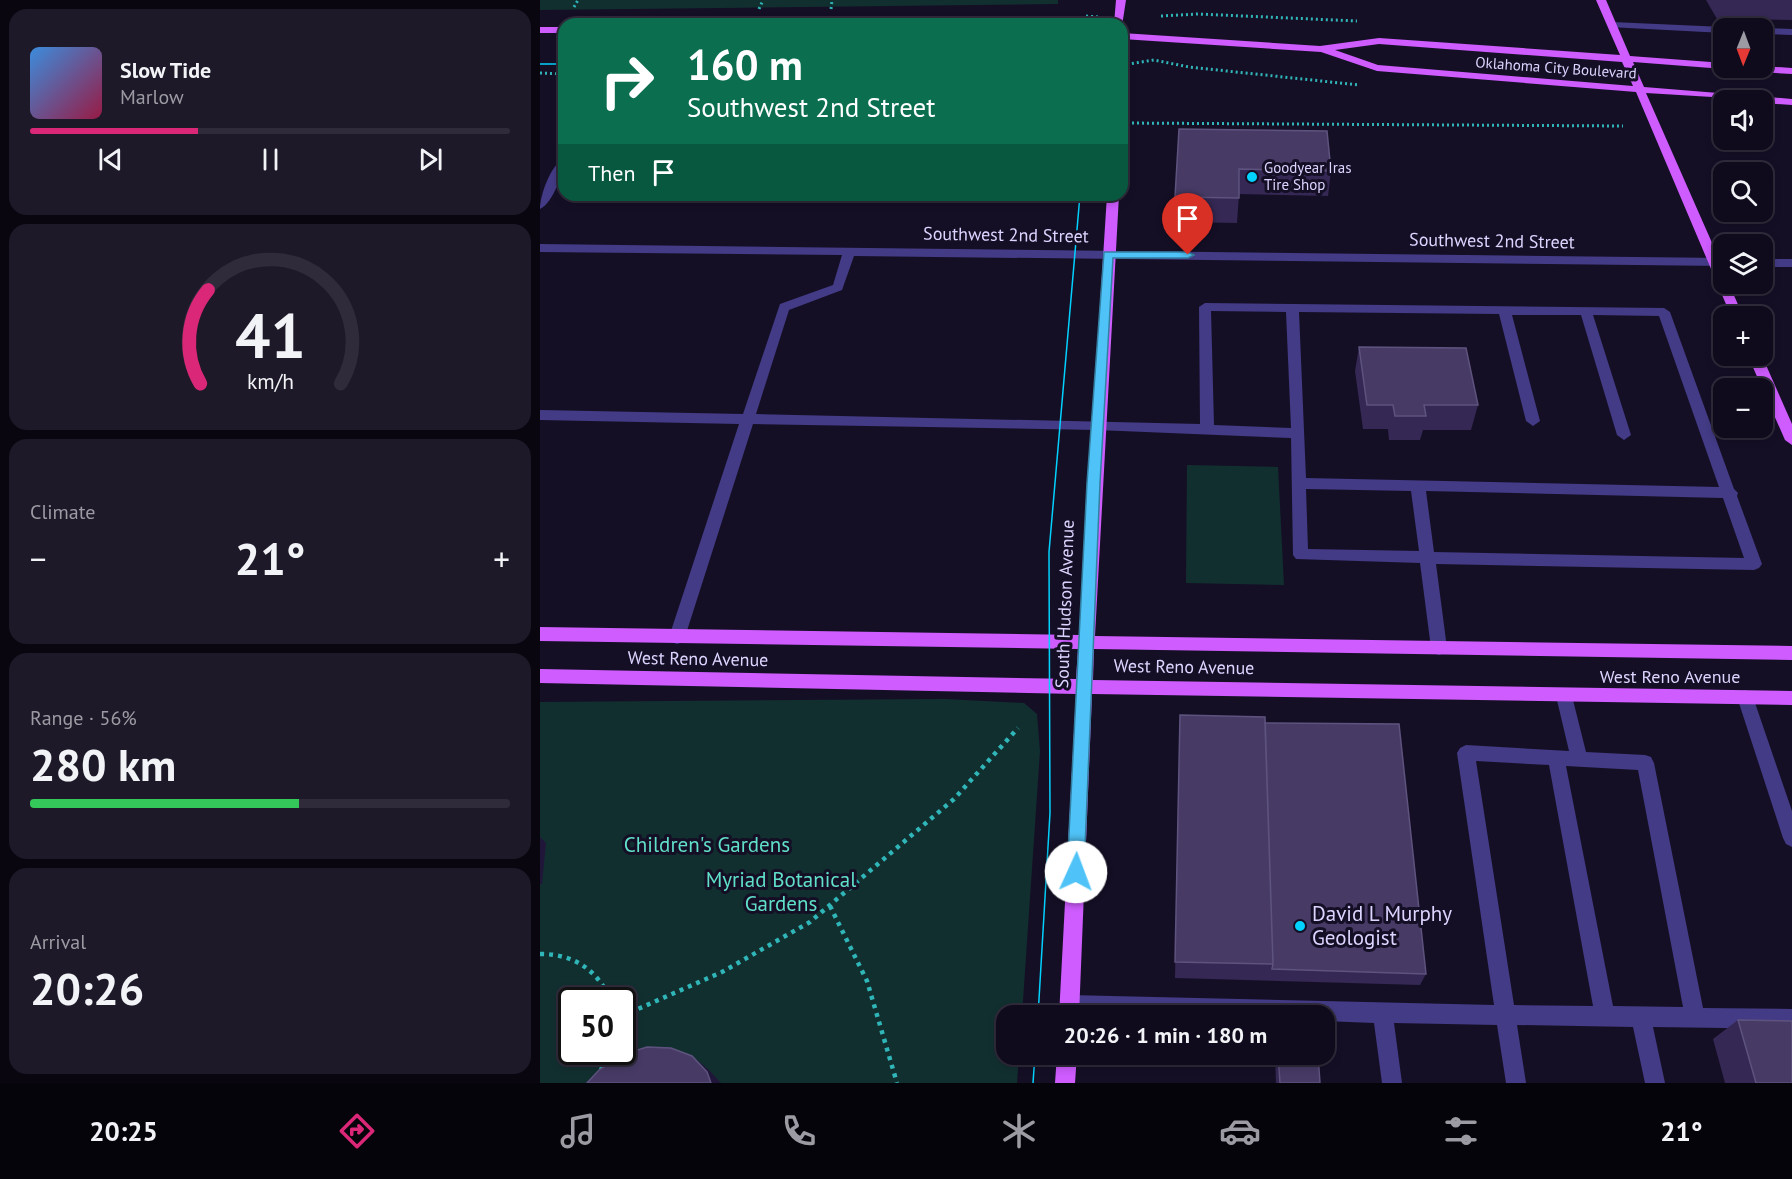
<!DOCTYPE html>
<meta charset="utf-8">
<style>
:root{--surface:#100b1c;--page:#1e1929;--text:#f1f3f6;--muted:#9c9ba3;--line:#302b3b;--accent:#db2777}
body{margin:0;font-family:"PT Sans",sans-serif;background:var(--page);color:var(--text);height:100vh;display:flex;flex-direction:column;font-size:22px;white-space:nowrap}
*{box-sizing:border-box;margin:0}
p{font-size:20px;color:var(--muted)}
.icon{flex:none;width:33px;height:33px;fill:none;stroke:currentColor;stroke-width:2;stroke-linecap:round;stroke-linejoin:round}
.map{position:relative;flex:1;overflow:hidden}
.side{display:flex;flex-direction:column;gap:9px;padding:9px;background:#09060f;width:540px}
.side>*{flex:none}
.top-card{position:absolute;left:18px;top:18px;width:570px;height:183px;border-radius:18px;box-shadow:0 3px 9px #0003,0 0 0 2px var(--line);background:#0b6e4f;color:#fff;overflow:hidden}
.needle{width:39px;rotate:181deg}
.controls{position:absolute;left:1173px;top:18px;display:grid;gap:12px}
.controls a{display:grid;place-items:center;width:60px;height:60px;border-radius:12px;background:var(--surface);box-shadow:0 3px 9px #0003,0 0 0 2px var(--line);font-size:30px}
.speed{position:absolute;left:18px;top:987px;display:flex;gap:12px;font-size:30px;font-weight:700;text-align:center}
.speed>*{display:grid;place-content:center;width:78px;height:78px;border-radius:50%;background:var(--surface);box-shadow:0 3px 9px #0003,0 0 0 2px var(--line);line-height:1}
.speed .limit{border:3px solid #111;border-radius:9px;background:#fff;color:#111}
.pin{position:absolute;display:grid;place-items:center;width:51px;height:51px;color:#fff;margin:-62px -26px;border-radius:50% 50% 50% 0;rotate:-45deg;box-shadow:0 0 6px #0007}
.pin .icon{rotate:45deg}
.me{position:absolute;width:66px;margin:-33px;rotate:2deg;stroke-linejoin:round;filter:drop-shadow(0 0 4px #0008)}
.turn{display:flex;align-items:center;gap:21px;height:126px;padding:0 30px;font-size:27px}
.turn .icon{width:78px;height:78px;stroke-width:2.5}
.turn b{display:block;font-size:42px;line-height:51px}
.then{display:flex;align-items:center;height:57px;padding:0 30px;background:#0003;gap:12px;font-size:22px}
.big{font-size:45px;font-weight:600;line-height:1.1}
.side .widget{flex:1;display:flex;flex-direction:column;justify-content:center;gap:9px;min-width:0;padding:0 21px;border-radius:18px;background:var(--page)}
.side .dial{align-items:center;gap:0}
.dial svg{height:156px;overflow:visible;fill:none;stroke:var(--line);stroke-width:7;stroke-linecap:round;text-anchor:middle}
.dial text{fill:var(--text);stroke:none}
.song{display:flex;align-items:center;gap:18px}
.cover{width:72px;height:72px;border-radius:9px;background:linear-gradient(135deg,hsl(210 70% 55%),hsl(340 70% 35%))}
.played{height:6px;border-radius:3px;background:linear-gradient(90deg,var(--accent) 35%,var(--line) 35%)}
.keys{display:flex;justify-content:space-around;direction:ltr}
.heat{display:flex;justify-content:space-between;align-items:center;font-size:33px;direction:ltr}
.charge{height:9px;border-radius:4px;background:linear-gradient(90deg,#34c759 56%,var(--line) 0)}
.trip{position:absolute;left:456px;top:1005px;width:339px;height:60px;border-radius:18px;background:var(--surface);box-shadow:0 3px 9px #0003,0 0 0 2px var(--line);font-weight:600;line-height:60px;text-align:center}
.dock{display:flex;height:96px;justify-content:space-around;align-items:center;background:#06040b;color:var(--muted)}
.dock .icon{width:42px;height:42px}
.dock .on{color:var(--accent)}
.dock b{font-size:27px;color:var(--text)}
main{display:flex;flex:1;min-height:0}
.map>svg:first-child{display:block}
.green{fill:#122f30;fill-rule:evenodd}
.lines{fill:none;stroke-linecap:round;stroke-linejoin:round}
.path-far1{stroke:#30b6b8;stroke-width:3;stroke-dasharray:2 3;stroke-linecap:butt}
.path{stroke:#30b6b8;stroke-width:4.5;stroke-dasharray:4 5;stroke-linecap:butt}
.minor{fill:#433b85;fill-rule:evenodd}
.major{fill:#ce5cfe;fill-rule:evenodd}
.tram{stroke:#02d2fe;stroke-width:1.5}
.wall{fill:#352854}
.shaded-wall{fill:#20163a}
.building{fill:#473b66;stroke:#5e537e;stroke-width:1.5}
.route{fill:#4fc3f7;stroke:#337fa1;stroke-width:1.5}
.poi-dot{fill:#02d2fe;stroke:#150f26;stroke-width:2}
.labels{text-anchor:middle;stroke-width:6;stroke-linejoin:round;paint-order:stroke}
.far-street-label{font-size:15px;fill:#ddd5ff;stroke:#150f26}
.far-poi-label{font-size:15px;fill:#ddd5ff;stroke:#150f26;text-anchor:start}
.street-label{font-size:18px;fill:#ddd5ff;stroke:#150f26}
.near-park-label{font-size:21px;fill:#60dfc9;stroke:#150f26}
.near-poi-label{font-size:21px;fill:#ddd5ff;stroke:#150f26;text-anchor:start}
</style>
<main>
<section class="side">
<div class="widget">
<div class="song"><i class="cover"></i><div><b>Slow Tide</b><p>Marlow</p></div></div>
<div class="played"></div>
<div class="keys"><svg class="icon" aria-label="previous" viewBox="0 0 24 24"><path d="M18 5L8 12l10 7zM5 5v14"/></svg><svg class="icon" aria-label="pause" viewBox="0 0 24 24"><path d="M8 5v14M16 5v14"/></svg><svg class="icon" aria-label="next" viewBox="0 0 24 24"><path d="M6 5l10 7-10 7zM19 5v14"/></svg></div>
</div>
<div class="widget dial"><svg viewBox="0 0 100 80">
<path d="M14 69A42 42 0 1 1 86 69"/>
<path d="M14 69A42 42 0 0 1 18 21" stroke="#db2777"/>
<text x="50" y="56" font-size="32" font-weight="700">41</text>
<text x="50" y="72" font-size="11">km/h</text>
</svg></div>
<div class="widget"><p>Climate</p>
<div class="heat"><a>−</a><b class="big">21°</b><a>+</a></div>
</div>
<div class="widget"><p>Range · 56%</p><b class="big">280 km</b><div class="charge"></div></div>
<div class="widget"><p>Arrival</p><b class="big">20:26</b></div>
</section>
<div class="map">
<svg width="1252" height="1083" viewBox="0 0 1252 1083">
<rect width="100%" height="100%" fill="#150f26"/>
<path class="green" d="M 0,0 L 518,0 L 518,4 L 0,10 Z
M 647,465 L 738,467 L 744,585 L 646,583 Z
M 405,699 L 484,703 L 497,714 L 500,751 L 482,1015 L 466,1016 L 466,1054 L 479,1055 L 477,1083 L 0,1083 L 0,702 ZM 32,1000 L 82,1000 L 82,1052 L 32,1052 Z"/>
<g class="lines">
<path class="path-far1" d="M 34,7 L 38,0
M 219,9 L 223,0
M 291,9 L 292,0
M 621,16 L 658,14 L 817,21
M 540,24 L 546,16 L 559,17
M 582,65 L 614,60 L 649,67 L 819,85
M 0,73 L 24,74
M 582,123 L 1083,126"/>
<path class="path" d="M 290,906 L 327,981 L 357,1083
M 0,954 C 34,954 56,969 71,1000
M 82,1016 L 182,972 L 270,922 L 414,799 L 478,728
M 61,1070 L 68,1052"/>
<path class="minor" d="M 1072,22 L 1184,27 L 1188,28 L 1184,28 L 1184,33 L 1069,27 L 1069,23 Z
M 1220,28 L 1222,28 L 1252,29 L 1252,35 L 1222,34 L 1222,28 Z
M 24,159 C 24,172 13,203 0,209 C 0,195 11,164 24,159 Z
M 0,244 L 1184,258 L 1184,266 L 314,256 L 302,290 L 249,310 L 216,414 L 660,424 L 659,307 L 665,303 L 1124,308 L 1130,312 L 1194,489 L 1198,493 L 1197,496 L 1222,564 L 1219,568 L 1214,570 L 896,564 L 907,648 L 905,653 L 899,655 L 893,653 L 891,648 L 880,563 L 756,559 L 753,555 L 751,438 L 557,430 L 213,424 L 145,637 L 143,642 L 137,644 L 131,642 L 129,637 L 199,424 L 0,420 L 0,410 L 203,414 L 240,304 L 293,285 L 302,255 L 0,252 ZM 671,311 L 746,312 L 751,428 L 674,425 ZM 759,312 L 959,314 L 986,421 L 993,426 L 1000,421 L 972,315 L 1041,315 L 1077,435 L 1084,440 L 1091,435 L 1053,315 L 1119,316 L 1179,487 L 766,478 ZM 766,489 L 871,491 L 879,551 L 768,549 ZM 886,491 L 1183,498 L 1204,558 L 894,552 Z
M 1222,259 L 1252,259 L 1252,267 L 1222,267 Z
M 1024,689 L 1030,691 L 1032,696 L 1046,752 L 1105,755 L 1111,757 L 1114,763 L 1163,1008 L 1252,1009 L 1252,1029 L 1113,1027 L 1125,1083 L 1105,1083 L 1093,1027 L 977,1025 L 986,1083 L 966,1083 L 957,1025 L 854,1023 L 862,1083 L 842,1083 L 834,1023 L 784,1021 L 784,1016 L 554,1016 L 529,1015 L 522,1012 L 519,1005 L 522,998 L 529,995 L 954,1005 L 917,753 L 920,748 L 926,745 L 1029,751 L 1016,696 L 1018,691 ZM 936,761 L 1009,765 L 1053,1006 L 974,1005 ZM 1026,766 L 1098,770 L 1143,1007 L 1073,1006 Z
M 1205,690 L 1211,692 L 1213,697 L 1252,811 L 1252,847 L 1246,844 L 1243,838 L 1197,697 L 1199,692 Z"/>
<path class="major" d="M 576,0 L 586,0 L 582,26 L 582,24 L 574,24 Z
M 1056,0 L 1066,0 L 1090,56 L 1184,63 L 1184,68 L 1188,68 L 1184,69 L 1093,62 L 1104,87 L 1252,99 L 1252,105 L 1222,103 L 1222,100 L 1106,93 L 1184,270 L 1184,284 L 1189,284 L 1203,316 L 1191,316 L 1096,92 L 837,71 L 781,52 L 582,39 L 582,33 L 780,46 L 839,38 L 1080,55 ZM 839,44 L 1082,62 L 1093,86 L 838,65 L 795,50 Z
M 0,27 L 24,27 L 24,33 L 0,33 Z
M 1222,66 L 1252,68 L 1252,74 L 1202,71 L 1197,68 Z
M 567,195 L 579,195 L 555,636 L 1252,646 L 1252,660 L 554,649 L 553,680 L 1252,691 L 1252,705 L 552,694 L 539,1016 L 519,1016 L 536,694 L 0,683 L 0,669 L 536,679 L 538,649 L 0,641 L 0,627 L 539,635 Z
M 1208,356 L 1222,356 L 1252,424 L 1252,445 L 1245,440 Z
M 517,1054 L 537,1054 L 535,1083 L 515,1083 Z"/>
<path class="tram" d="M 0,64 L 24,64
M 498,1016 L 510,813 L 509,552 L 540,195
M 493,1083 L 495,1054"/>
</g>
<path class="wall" d="M 1166,0 L 1252,0 L 1252,20 L 1177,19 Z
M 639,129 L 791,171 L 788,196 L 699,194 L 697,223 L 635,222 L 635,197 Z
M 819,347 L 938,405 L 931,430 L 883,430 L 880,440 L 849,440 L 848,429 L 823,429 L 815,371 Z
M 640,715 L 725,723 L 886,974 L 880,985 L 635,978 Z
M 1198,1020 L 1252,1083 L 1185,1083 L 1173,1039 Z
M 735,1054 L 778,1054 L 780,1083 L 736,1083 Z"/>
<path class="shaded-wall" d="M 0,837 L 6,843 L 2,884 L 0,884 Z
M 152,1056 L 169,1070 L 181,1083 L 171,1083 Z"/>
<path class="building" d="M 639,129 L 787,131 L 791,171 L 699,169 L 699,198 L 635,197 Z
M 819,347 L 926,348 L 938,405 L 884,405 L 886,416 L 855,416 L 853,405 L 827,405 Z
M 640,715 L 725,717 L 733,964 L 635,962 Z
M 725,723 L 859,724 L 886,974 L 732,969 L 733,964 Z
M 1198,1020 L 1252,1021 L 1252,1083 L 1216,1083 Z
M 107,1047 L 131,1048 L 152,1056 L 167,1072 L 171,1083 L 47,1083 L 59,1070 L 82,1055 Z
M 738,1054 L 778,1054 L 780,1083 L 740,1083 Z"/>
<path class="route" d="M 564,252 L 648,252 L 654,255 L 648,258 L 573,258 L 560,483 L 544,872 L 541,877 L 536,880 L 530,877 L 527,872 L 547,483 Z"/>
<g class="poi-dot">
<circle cx="712" cy="177" r="6"/>
<circle cx="760" cy="926" r="6"/>
</g>
<g class="labels">
<g class="far-street-label">
<text transform="translate(1016 68) rotate(4)" y="5">Oklahoma City Boulevard</text>
</g>
<g class="far-poi-label">
<text x="724" y="173">Goodyear Iras<tspan x="724" dy="17">Tire Shop</tspan></text>
</g>
<g class="street-label">
<text transform="translate(466 235) rotate(1)" y="6">Southwest 2nd Street</text>
<text transform="translate(952 241) rotate(1)" y="6">Southwest 2nd Street</text>
<text transform="translate(525 604) rotate(-88)" y="6">South Hudson Avenue</text>
<text transform="translate(158 659) rotate(1)" y="6">West Reno Avenue</text>
<text transform="translate(644 667) rotate(1)" y="6">West Reno Avenue</text>
<text x="1130" y="683">West Reno Avenue</text>
</g>
<g class="near-park-label">
<text x="167" y="852">Children's Gardens</text>
<text x="241" y="887">Myriad Botanical<tspan x="241" dy="24">Gardens</tspan></text>
</g>
<g class="near-poi-label">
<text x="772" y="921">David L Murphy<tspan x="772" dy="24">Geologist</tspan></text>
</g>
</g>
</svg>
<div class="controls">
<a><svg class="needle" viewBox="-14 -14 28 28"><path d="M0-13l5 13h-10z" fill="#e53935"/><path d="M0 13l5-13h-10z" fill="#9c9ba3"/></svg></a>
<a><svg class="icon" aria-label="sound" viewBox="0 0 24 24"><path d="M4 9h4l5-4v14l-5-4H4zM17 9q2 3 0 6"/></svg></a>
<a><svg class="icon" aria-label="search" viewBox="0 0 24 24"><circle cx="10" cy="10" r="6"/><path d="M15 15l6 6"/></svg></a>
<a><svg class="icon" aria-label="layers" viewBox="0 0 24 24"><path d="M12 4l9 5-9 5-9-5zM3 14l9 5 9-5"/></svg></a>
<a>+</a>
<a>−</a>
</div>
<div class="speed"><div class="limit">50</div></div>
<div class="pin" style="left:648px;top:255px;background:#d93025"><svg class="icon" aria-label="arrive" viewBox="0 0 24 24"><path d="M6 21V4h12l-3 4 3 4H6"/></svg></div>
<svg class="me" style="left:536px;top:872px" viewBox="-20 -20 40 40"><circle r="19" fill="#fff"/><path d="M0-13L10 11 0 6-10 11z" fill="#4fc3f7"/></svg>
<div class="trip">20:26 · 1 min · 180 m</div>
<div class="top-card">
<div class="turn"><svg class="icon" aria-label="right" viewBox="0 0 24 24"><path d="M7 20v-9h11M14 6l5 5-5 5"/></svg><div><b>160 m</b>Southwest 2nd Street</div></div>
<div class="then">Then<svg class="icon" aria-label="arrive" viewBox="0 0 24 24"><path d="M6 21V4h12l-3 4 3 4H6"/></svg></div>
</div>
</div>
</main>
<nav class="dock">
<b>20:25</b>
<svg class="icon on" aria-label="directions" viewBox="0 0 24 24"><path d="M12 3l9 9-9 9-9-9zM9 14v-3h6M13 9l2 2-2 2"/></svg>
<svg class="icon" aria-label="music" viewBox="0 0 24 24"><path d="M9 18V5l10-2v13"/><circle cx="6" cy="18" r="3"/><circle cx="16" cy="16" r="3"/></svg>
<svg class="icon" aria-label="phone" viewBox="0 0 24 24"><path d="M5 4h4l2 5-3 2q2 4 5 5l2-3 5 2v4C11 20 4 13 5 4z"/></svg>
<svg class="icon" aria-label="climate" viewBox="0 0 24 24"><path d="M12 3v18M4 7l16 10M4 17L20 7"/></svg>
<svg class="icon" aria-label="car" viewBox="0 0 24 24"><path d="M5 17H2v-5l4-1 3-4h7l3 4 3 1v5h-3M9 17h6M6 11h13"/><circle cx="7" cy="17" r="2"/><circle cx="17" cy="17" r="2"/></svg>
<svg class="icon" aria-label="filters" viewBox="0 0 24 24"><path d="M4 7h16M4 17h16"/><circle cx="9" cy="7" r="2"/><circle cx="15" cy="17" r="2"/></svg>
<b>21°</b>
</nav>
